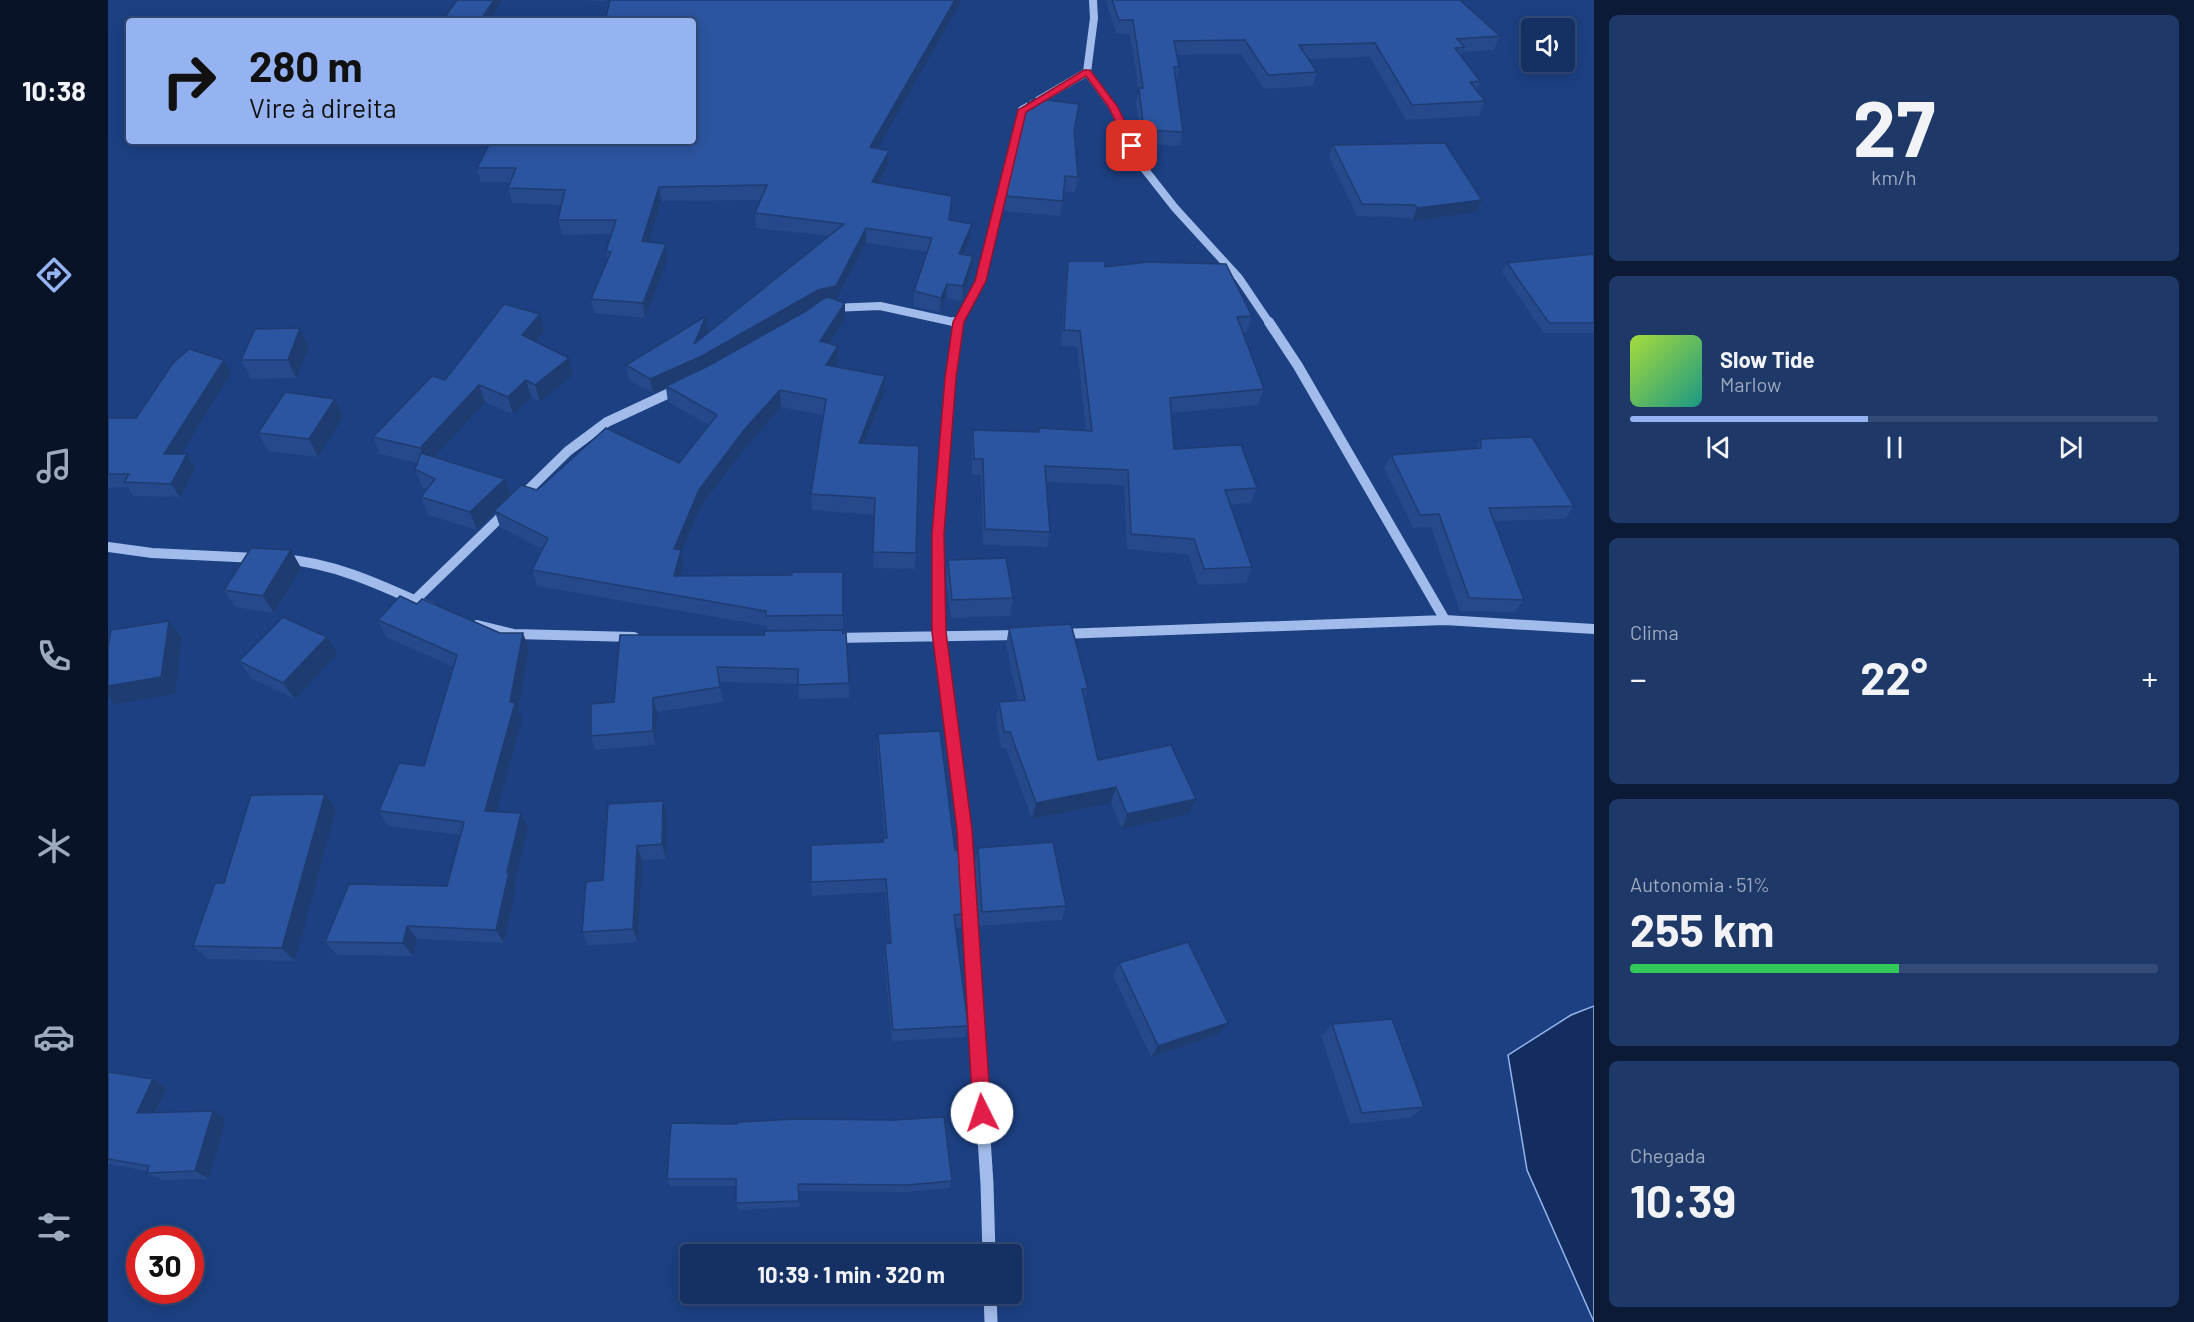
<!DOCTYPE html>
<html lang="pt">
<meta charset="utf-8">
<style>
:root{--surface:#153062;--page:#1e3868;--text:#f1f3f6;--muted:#9da9be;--line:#344b77;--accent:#95b2f1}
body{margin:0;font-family:Barlow,sans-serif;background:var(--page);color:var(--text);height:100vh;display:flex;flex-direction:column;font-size:22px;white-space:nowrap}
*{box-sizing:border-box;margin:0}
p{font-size:20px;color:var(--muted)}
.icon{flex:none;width:33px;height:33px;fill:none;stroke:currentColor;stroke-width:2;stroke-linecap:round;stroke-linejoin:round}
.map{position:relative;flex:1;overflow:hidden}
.panel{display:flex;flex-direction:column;gap:15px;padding:15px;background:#0c1a36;width:600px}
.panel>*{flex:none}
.banner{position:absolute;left:18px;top:18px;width:570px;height:126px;border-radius:6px;box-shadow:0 3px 15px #0003,0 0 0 2px var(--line);background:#95b2f1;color:#111;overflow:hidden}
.tools{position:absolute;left:1413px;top:18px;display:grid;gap:12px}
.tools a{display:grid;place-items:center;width:54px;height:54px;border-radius:6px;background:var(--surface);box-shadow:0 3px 15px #0003,0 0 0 2px var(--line);font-size:30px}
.speed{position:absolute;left:18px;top:1226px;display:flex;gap:12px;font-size:30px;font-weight:700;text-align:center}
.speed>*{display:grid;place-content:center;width:78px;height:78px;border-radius:50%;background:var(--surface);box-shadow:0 3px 15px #0003,0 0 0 2px var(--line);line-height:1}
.speed .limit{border:9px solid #d22;background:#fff;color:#111}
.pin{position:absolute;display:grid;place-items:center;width:51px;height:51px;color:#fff;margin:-26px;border-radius:12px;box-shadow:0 3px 9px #0006}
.me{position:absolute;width:66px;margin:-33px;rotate:356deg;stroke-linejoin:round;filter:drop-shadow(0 0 4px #0008)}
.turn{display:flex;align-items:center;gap:21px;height:126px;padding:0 24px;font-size:27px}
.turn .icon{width:78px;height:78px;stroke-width:2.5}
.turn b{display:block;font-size:42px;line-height:51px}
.big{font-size:45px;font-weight:700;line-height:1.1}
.panel .card{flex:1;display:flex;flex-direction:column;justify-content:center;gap:9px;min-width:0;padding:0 21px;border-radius:9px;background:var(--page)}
.panel .dial{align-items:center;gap:0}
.dial b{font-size:78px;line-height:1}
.song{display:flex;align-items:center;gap:18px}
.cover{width:72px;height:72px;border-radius:9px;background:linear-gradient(135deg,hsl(80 70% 55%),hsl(170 70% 35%))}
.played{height:6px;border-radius:3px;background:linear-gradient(90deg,var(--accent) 45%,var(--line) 45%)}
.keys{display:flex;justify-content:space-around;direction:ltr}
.heat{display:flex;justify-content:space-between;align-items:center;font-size:33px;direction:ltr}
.charge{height:9px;border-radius:4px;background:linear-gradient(90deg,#34c759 51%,var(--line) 0)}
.trip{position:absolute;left:572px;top:1244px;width:342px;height:60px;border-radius:6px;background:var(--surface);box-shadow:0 3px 15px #0003,0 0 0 2px var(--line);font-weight:700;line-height:60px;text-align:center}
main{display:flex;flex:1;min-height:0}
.tabs{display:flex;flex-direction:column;width:108px;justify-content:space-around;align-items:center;background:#081327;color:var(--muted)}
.tabs .icon{width:42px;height:42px}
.tabs .current{color:var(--accent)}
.tabs b{font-size:27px;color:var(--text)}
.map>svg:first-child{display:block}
.water{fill:#132d60;stroke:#94b5ec;stroke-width:1.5}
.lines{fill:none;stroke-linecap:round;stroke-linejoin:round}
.minor-far2{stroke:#a1bcea;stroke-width:8}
.minor-far1{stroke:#a1bcea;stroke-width:10}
.minor{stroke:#a1bcea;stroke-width:13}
.wall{fill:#25498a}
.shaded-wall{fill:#1e3c70}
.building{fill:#2b55a0;stroke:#1e3c70;stroke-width:1.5}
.route{fill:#e11d48;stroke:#92132f;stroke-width:1.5}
</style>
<main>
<nav class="tabs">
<b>10:38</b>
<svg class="icon current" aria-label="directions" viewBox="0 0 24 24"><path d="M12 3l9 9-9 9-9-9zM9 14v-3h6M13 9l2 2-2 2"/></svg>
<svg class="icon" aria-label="music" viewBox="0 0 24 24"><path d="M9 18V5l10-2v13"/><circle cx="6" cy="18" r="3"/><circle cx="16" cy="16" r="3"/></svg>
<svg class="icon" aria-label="phone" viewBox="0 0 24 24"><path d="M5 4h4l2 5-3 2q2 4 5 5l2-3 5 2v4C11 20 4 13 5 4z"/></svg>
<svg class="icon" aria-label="climate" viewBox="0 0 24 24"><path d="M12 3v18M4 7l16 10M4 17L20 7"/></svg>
<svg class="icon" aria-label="car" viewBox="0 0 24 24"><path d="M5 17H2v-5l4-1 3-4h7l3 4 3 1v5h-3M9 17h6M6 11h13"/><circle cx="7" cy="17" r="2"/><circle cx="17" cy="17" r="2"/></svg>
<svg class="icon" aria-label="filters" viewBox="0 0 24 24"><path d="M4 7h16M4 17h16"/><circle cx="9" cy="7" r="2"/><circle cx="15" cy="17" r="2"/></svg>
</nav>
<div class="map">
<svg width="1486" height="1322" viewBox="0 0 1486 1322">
<rect width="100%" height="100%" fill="#1c4082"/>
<path class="water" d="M 1486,1006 L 1486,1322 L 1419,1170 L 1400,1055 L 1463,1015 Z"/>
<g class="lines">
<path class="minor-far2" d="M 985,0 L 986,18 L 979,72 L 1004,106 L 1034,166 L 1067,208 L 1131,278 L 1162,324
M 724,308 L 772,306 L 850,323
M 850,324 L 872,281 L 914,110 L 979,72"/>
<path class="minor-far1" d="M 846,322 L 850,323
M 1161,322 L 1190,366 L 1337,620
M 412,498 L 460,451 L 499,422 L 570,389
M 0,547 L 44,553 L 150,558
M 174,559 C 228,563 275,586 324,608
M 307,600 L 399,511
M 369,625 L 406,634 L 526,637
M 953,634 L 1337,620 L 1486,629
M 725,638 L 913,635
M 846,753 L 831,632 L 830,534 L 843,378 L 851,322"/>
<path class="minor" d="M 846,751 L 856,829 L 879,1184 L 881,1254
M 882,1293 L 883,1322"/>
</g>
<path class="wall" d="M 476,0 L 496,0 L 495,2 Z
M 502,0 L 854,0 L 769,149 L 781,151 L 780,165 L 771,183 L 844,196 L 842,220 L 864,224 L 862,238 L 856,255 L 863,271 L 854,301 L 838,298 L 832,312 L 805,306 L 806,291 L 820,252 L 758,243 L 728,300 L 737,303 L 737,320 L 722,344 L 730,363 L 727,367 L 776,393 L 757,443 L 808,553 L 807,569 L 765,568 L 766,515 L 704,510 L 703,494 L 715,415 L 673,407 L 638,447 L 593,506 L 573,553 L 575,566 L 573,576 L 684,575 L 735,572 L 735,633 L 741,683 L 741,698 L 691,699 L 690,684 L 611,682 L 615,702 L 549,712 L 548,745 L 487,750 L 483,736 L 506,702 L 656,635 L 659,631 L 659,626 L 429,586 L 424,570 L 434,549 L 392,527 L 387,512 L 369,530 L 320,515 L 313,497 L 319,489 L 314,487 L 307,469 L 309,463 L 272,454 L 265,437 L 337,380 L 432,314 L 436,332 L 428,341 L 465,375 L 432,402 L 423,397 L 405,414 L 377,402 L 326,457 L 397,479 L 402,496 L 571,463 L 601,425 L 560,402 L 558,388 L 545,393 L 521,380 L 518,365 L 598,316 L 600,330 L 598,333 L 720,236 L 648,228 L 647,213 L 653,200 L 553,201 L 541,242 L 558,244 L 560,259 L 537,318 L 486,313 L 483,299 L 500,260 L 498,251 L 504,234 L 454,235 L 450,220 L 454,205 L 404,203 L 400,188 L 402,182 L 373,182 L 369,168 L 585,141 Z
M 998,0 L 1352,0 L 1392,36 L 1386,50 L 1355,52 L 1353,57 L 1372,81 L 1369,90 L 1377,101 L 1371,116 L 1298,120 L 1262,57 L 1201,59 L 1209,72 L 1205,86 L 1156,89 L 1133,54 L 1069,55 L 1071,67 L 1068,82 L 1075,132 L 1072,146 L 1033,144 L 1028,102 L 1031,92 L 1022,34 L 1008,34 Z
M 966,132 L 970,177 L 967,192 L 956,192 L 952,216 L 895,211 L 897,196 Z
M 1225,145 L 1368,212 L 1304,221 L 1302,218 L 1249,216 L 1221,157 Z
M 1486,254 L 1486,333 L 1436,333 L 1394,272 L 1399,263 Z
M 960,261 L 997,267 L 1144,316 L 1139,332 L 1135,333 L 1156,389 L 1150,405 L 1064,413 L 1066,449 L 1149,488 L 1143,503 L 1122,505 L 1144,567 L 1138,583 L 1090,585 L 1081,555 L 1019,549 L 1016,485 L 938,482 L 942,532 L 939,547 L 875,545 L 873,475 L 864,475 L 864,445 L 865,430 L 930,432 L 931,428 L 978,430 L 969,347 L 953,346 L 958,277 Z
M 201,347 L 188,378 L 143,379 L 133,360 Z
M 116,360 L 123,373 L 73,454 L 79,454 L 87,468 L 72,497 L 25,496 L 19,487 L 0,488 L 0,418 L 28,418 Z
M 227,399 L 235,417 L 210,457 L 160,451 L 150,433 Z
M 1373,439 L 1466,506 L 1457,519 L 1386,521 L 1416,600 L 1407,612 L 1352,611 L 1323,527 L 1305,528 L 1276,468 L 1283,455 L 1368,449 Z
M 183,550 L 193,568 L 166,613 L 127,607 L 116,590 Z
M 840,560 L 905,598 L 902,616 L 843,618 L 838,577 Z
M 309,604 L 421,649 L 410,711 L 414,719 L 389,812 L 420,828 L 407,883 L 408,886 L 396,943 L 309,939 L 305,956 L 229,955 L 217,942 L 339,886 L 353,835 L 280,826 L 271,811 L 316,766 L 346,667 L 278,637 L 270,620 Z
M 901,628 L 980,689 L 977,699 L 990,760 L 1081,814 L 1014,829 L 1003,803 L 924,819 L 898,748 L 893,748 L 888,718 L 891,702 L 910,701 L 898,645 Z
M 229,654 L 187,699 L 143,678 L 131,661 Z
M 770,734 L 847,850 L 856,914 L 854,927 L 848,928 L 860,1026 L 857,1037 L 784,1041 L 776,956 L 777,944 L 782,943 L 777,892 L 704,896 L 703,882 L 775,842 L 775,838 L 777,838 L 769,749 Z
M 555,801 L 559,817 L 558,859 L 534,860 L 530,942 L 480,946 L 474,932 L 495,880 Z
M 228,809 L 187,961 L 100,959 L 85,946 Z
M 870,848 L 958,906 L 954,920 L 871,926 L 867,862 Z
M 1011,963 L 1111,1034 L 1043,1057 L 1005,976 Z
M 1224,1024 L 1316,1107 L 1302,1118 L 1242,1124 L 1213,1036 Z
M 0,1072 L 45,1079 L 59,1088 L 48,1112 L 105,1111 L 118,1119 L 101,1179 L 54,1180 L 39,1173 L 39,1171 L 0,1164 Z
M 559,1179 L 844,1181 L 841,1188 L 798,1192 L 691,1191 L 692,1207 L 630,1210 L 628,1203 L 628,1186 L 562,1186 Z"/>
<path class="shaded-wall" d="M 386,0 L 394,0 L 381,21 L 372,21 Z
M 847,0 L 854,0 L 762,162 L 762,147 Z
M 781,151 L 780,165 L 764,197 L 764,182 Z
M 551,187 L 553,201 L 537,256 L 534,241 Z
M 1374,200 L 1368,212 L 1304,221 L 1309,208 Z
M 864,224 L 862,238 L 850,269 L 851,254 Z
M 758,228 L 758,243 L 728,300 L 596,371 L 558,386 L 558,388 L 545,393 L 542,379 Z
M 558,244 L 560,259 L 537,318 L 535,303 Z
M 865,256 L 863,271 L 854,301 L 855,286 Z
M 839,284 L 838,298 L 832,312 L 833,298 Z
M 737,303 L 737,320 L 712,358 L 712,341 Z
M 432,314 L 436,332 L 419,352 L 414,335 Z
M 598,316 L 600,330 L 588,358 L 586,344 Z
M 192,328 L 201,347 L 188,378 L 180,360 Z
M 730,346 L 730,363 L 718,382 L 718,365 Z
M 461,358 L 465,375 L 432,402 L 427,385 Z
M 116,360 L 123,373 L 65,467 L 56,454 Z
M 777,376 L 776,393 L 750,459 L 751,443 Z
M 418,380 L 423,397 L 405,414 L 400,397 Z
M 371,385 L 377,402 L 319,465 L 312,448 Z
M 672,390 L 673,407 L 638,447 L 593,506 L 573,553 L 575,566 L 569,592 L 566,576 L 566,549 L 591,490 L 636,430 Z
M 227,399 L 235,417 L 210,457 L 201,439 Z
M 79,454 L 87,468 L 72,497 L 63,484 Z
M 397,479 L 403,497 L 386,511 L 387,512 L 369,530 L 362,512 Z
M 183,550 L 193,568 L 166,613 L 155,596 Z
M 61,621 L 74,638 L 67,694 L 7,704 L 0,696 L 0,686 Z
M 415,633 L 421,649 L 410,710 L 414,719 L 385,826 L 377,811 L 402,702 Z
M 219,637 L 229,654 L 187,699 L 175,683 Z
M 545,698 L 549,712 L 548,745 L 545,731 Z
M 1008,787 L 1003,803 L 924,819 L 928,803 Z
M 217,794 L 228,809 L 187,961 L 174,948 Z
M 1088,799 L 1081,814 L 1014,829 L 1019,814 Z
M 555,801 L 559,817 L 558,859 L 554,844 Z
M 413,813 L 420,828 L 407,883 L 408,886 L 396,943 L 388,930 L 399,872 Z
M 529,846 L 534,860 L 530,942 L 525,929 Z
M 299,926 L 309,939 L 305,956 L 295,943 Z
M 1120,1023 L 1111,1034 L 1043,1057 L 1050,1046 Z
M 45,1079 L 59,1088 L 43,1121 L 29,1113 Z
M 105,1111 L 118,1119 L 101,1179 L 87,1171 Z"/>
<path class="building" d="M 349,0 L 386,0 L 372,21 L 334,21 Z
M 502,0 L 847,0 L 762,147 L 781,151 L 764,182 L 844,196 L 841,220 L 864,224 L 851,254 L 865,256 L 855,286 L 839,284 L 833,298 L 806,291 L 824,238 L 758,228 L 728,286 L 710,290 L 594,356 L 542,379 L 518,365 L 598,316 L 586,344 L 736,224 L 647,213 L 659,185 L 551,187 L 534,241 L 558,244 L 535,303 L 483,299 L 503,252 L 498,251 L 508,220 L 450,220 L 457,190 L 400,188 L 408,168 L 369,168 L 383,141 L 585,141 L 585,21 L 497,21 Z
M 1004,0 L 1352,0 L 1392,36 L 1349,39 L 1357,47 L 1347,48 L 1372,81 L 1362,82 L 1377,101 L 1304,105 L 1267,43 L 1191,45 L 1209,72 L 1160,75 L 1137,40 L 1066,41 L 1071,67 L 1066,67 L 1075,132 L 1036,130 L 1031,88 L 1035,88 L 1025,20 L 1011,20 Z
M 921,98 L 971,104 L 966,131 L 970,177 L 957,176 L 955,201 L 897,196 Z
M 1337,143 L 1374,200 L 1309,208 L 1307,205 L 1254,204 L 1225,145 Z
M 1486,254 L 1486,323 L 1441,323 L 1399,263 Z
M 960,261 L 997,261 L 997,267 L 1039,262 L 1118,264 L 1144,316 L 1129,317 L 1156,389 L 1062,398 L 1066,449 L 1133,445 L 1149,488 L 1117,490 L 1144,567 L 1096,569 L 1086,539 L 1023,534 L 1020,470 L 937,466 L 942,532 L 877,529 L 875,459 L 866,459 L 865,430 L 931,432 L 931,428 L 984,431 L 972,331 L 956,330 Z
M 720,297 L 737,303 L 712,341 L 730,346 L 718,365 L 777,376 L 751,443 L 811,446 L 808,553 L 765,552 L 767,498 L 703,494 L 718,399 L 672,390 L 636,430 L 591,490 L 566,549 L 573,550 L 566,576 L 684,575 L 684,572 L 735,572 L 735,615 L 658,616 L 658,611 L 424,570 L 440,538 L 386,511 L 413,485 L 429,490 L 498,428 L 571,463 L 609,415 L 558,386 L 600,366 L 698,311 L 715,299 Z
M 396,304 L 432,314 L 414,335 L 461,358 L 427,385 L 418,380 L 400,397 L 371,385 L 312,448 L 265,437 L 324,376 L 337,380 Z
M 192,328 L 180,360 L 133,360 L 147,329 Z
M 81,349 L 116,360 L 56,454 L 79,454 L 63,484 L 16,482 L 21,474 L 0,474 L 0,418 L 28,418 L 65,363 Z
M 177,392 L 227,399 L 201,439 L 150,433 Z
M 1424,437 L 1466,506 L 1381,508 L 1416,600 L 1361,598 L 1331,514 L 1312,515 L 1283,455 L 1373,448 L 1373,439 Z
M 313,453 L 397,479 L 362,512 L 313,497 L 327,479 L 307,469 Z
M 143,548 L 183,550 L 155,596 L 116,590 Z
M 898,558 L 905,598 L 844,600 L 840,560 Z
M 292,596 L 309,604 L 314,599 L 392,633 L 415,633 L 402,702 L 407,703 L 377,811 L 413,813 L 399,872 L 401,872 L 388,930 L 299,926 L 295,943 L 217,942 L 241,884 L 339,886 L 356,822 L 271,811 L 291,763 L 316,766 L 349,655 L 270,620 Z
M 175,617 L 219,637 L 175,683 L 131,661 Z
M 61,621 L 53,677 L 0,686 L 0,648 L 3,630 Z
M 963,624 L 980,689 L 974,689 L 990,760 L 1063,745 L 1088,799 L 1019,814 L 1008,787 L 928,803 L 902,732 L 896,732 L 891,702 L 917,700 L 901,628 Z
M 735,630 L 735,633 L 738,633 L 741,683 L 690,685 L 690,669 L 609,667 L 612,687 L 545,698 L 545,731 L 483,736 L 483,704 L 506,702 L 512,635 L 656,635 L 657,631 Z
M 832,731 L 847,850 L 852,850 L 856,914 L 846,915 L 860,1026 L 785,1030 L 777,944 L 783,943 L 778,879 L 703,882 L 703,845 L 775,842 L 775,838 L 779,838 L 770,734 Z
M 217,794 L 174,948 L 85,946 L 107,883 L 116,883 L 143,795 Z
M 555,801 L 554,844 L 529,846 L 525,929 L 474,932 L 478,882 L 495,880 L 500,804 Z
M 945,842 L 958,906 L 874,912 L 870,848 Z
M 1080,942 L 1120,1023 L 1050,1046 L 1011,963 Z
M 1284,1019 L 1316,1107 L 1254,1113 L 1224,1024 Z
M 0,1072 L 45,1079 L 29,1113 L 105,1111 L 87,1171 L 39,1173 L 41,1166 L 0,1159 Z
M 836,1117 L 844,1181 L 799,1185 L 690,1184 L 691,1201 L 628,1203 L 628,1179 L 559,1179 L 563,1123 L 629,1124 L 629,1122 L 689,1119 L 786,1120 Z"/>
<path class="route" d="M 976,70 L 982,70 L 1009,106 L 1029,146 L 1021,148 L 1000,106 L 978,76 L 918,112 L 878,281 L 856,322 L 848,378 L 836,534 L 838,632 L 864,830 L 883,1113 L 880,1119 L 874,1121 L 868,1119 L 865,1113 L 849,830 L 824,632 L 824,534 L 837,378 L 845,322 L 867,281 L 910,110 Z"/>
</svg>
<div class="tools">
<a><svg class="icon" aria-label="sound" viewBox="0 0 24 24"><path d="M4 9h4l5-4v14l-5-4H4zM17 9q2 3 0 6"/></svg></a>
</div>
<div class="speed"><div class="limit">30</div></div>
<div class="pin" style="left:1024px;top:146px;background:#d93025"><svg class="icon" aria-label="arrive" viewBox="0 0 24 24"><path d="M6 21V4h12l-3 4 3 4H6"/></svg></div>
<svg class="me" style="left:874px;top:1113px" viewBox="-20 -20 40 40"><circle r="19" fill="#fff"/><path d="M0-13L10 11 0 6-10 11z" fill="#e11d48"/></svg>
<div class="trip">10:39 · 1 min · 320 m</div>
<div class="banner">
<div class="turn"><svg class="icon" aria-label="right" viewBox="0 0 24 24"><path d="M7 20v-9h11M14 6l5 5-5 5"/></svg><div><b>280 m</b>Vire à direita</div></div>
</div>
</div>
<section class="panel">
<div class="card dial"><b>27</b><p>km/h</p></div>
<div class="card">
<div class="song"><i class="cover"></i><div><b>Slow Tide</b><p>Marlow</p></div></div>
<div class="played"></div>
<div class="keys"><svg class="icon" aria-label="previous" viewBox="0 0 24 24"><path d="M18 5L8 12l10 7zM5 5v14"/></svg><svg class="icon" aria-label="pause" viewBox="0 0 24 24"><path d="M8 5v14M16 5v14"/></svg><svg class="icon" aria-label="next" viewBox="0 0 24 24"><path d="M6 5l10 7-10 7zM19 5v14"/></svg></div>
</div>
<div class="card"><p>Clima</p>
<div class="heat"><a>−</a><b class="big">22°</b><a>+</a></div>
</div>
<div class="card"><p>Autonomia · 51%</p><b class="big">255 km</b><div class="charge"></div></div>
<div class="card"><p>Chegada</p><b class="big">10:39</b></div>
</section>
</main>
